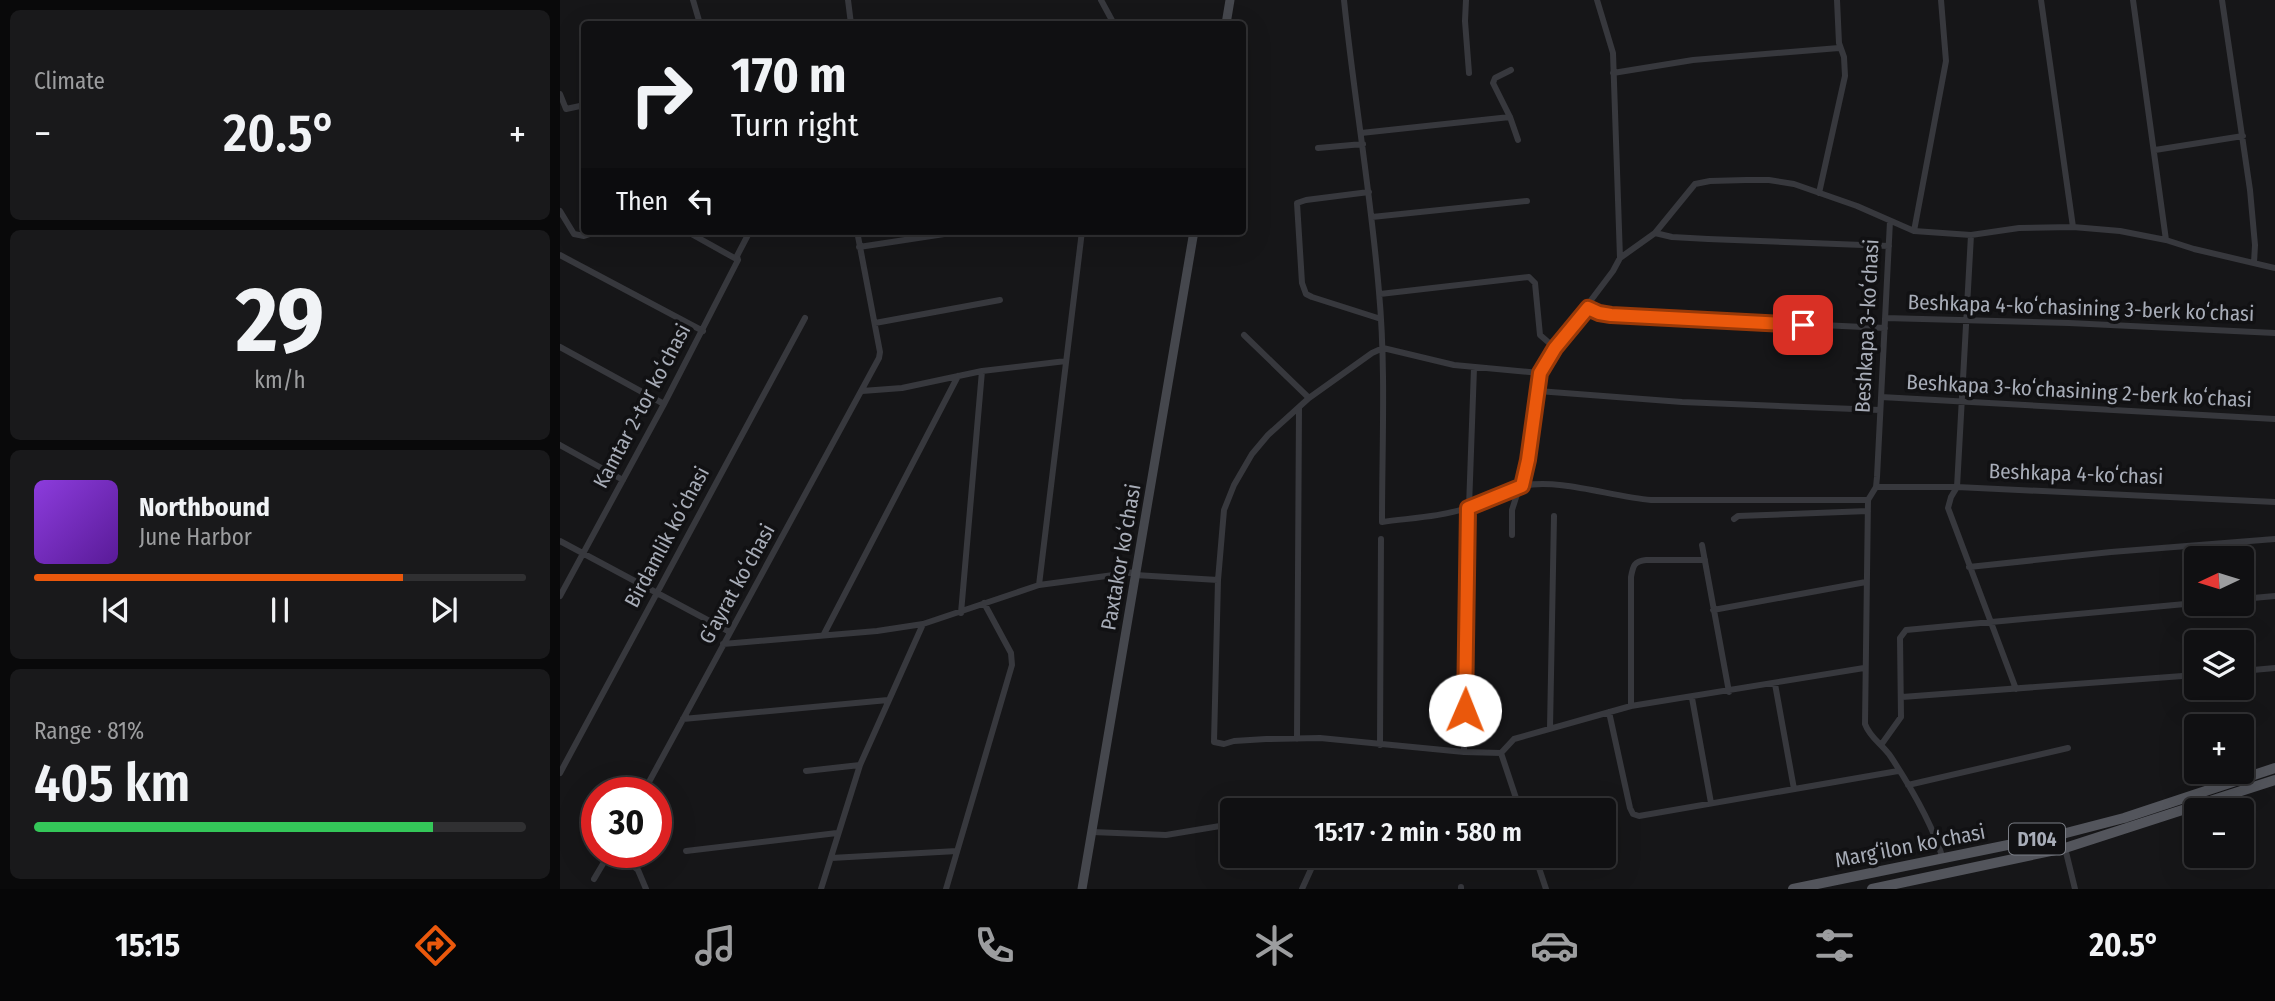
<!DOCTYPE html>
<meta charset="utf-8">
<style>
:root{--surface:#101012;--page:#19191b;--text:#f1f3f6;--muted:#9c9d9f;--line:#303032;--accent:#ea580c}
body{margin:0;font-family:"Fira Sans Condensed",sans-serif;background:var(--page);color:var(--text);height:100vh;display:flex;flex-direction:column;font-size:26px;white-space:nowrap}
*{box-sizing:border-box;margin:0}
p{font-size:23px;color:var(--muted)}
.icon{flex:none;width:38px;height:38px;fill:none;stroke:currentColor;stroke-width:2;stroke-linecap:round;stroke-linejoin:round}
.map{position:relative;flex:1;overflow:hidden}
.sheet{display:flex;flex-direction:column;gap:10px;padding:10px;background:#09090a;width:560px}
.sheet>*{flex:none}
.guide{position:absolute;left:21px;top:21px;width:665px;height:214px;border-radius:7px;box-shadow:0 7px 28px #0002,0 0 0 2px var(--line);background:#101012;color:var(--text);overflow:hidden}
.needle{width:46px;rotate:266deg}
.buttons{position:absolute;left:1624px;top:546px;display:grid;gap:14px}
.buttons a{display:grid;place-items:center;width:70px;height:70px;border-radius:7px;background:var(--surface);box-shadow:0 7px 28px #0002,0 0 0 2px var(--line);font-size:35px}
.speed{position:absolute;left:21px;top:777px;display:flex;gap:14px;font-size:35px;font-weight:700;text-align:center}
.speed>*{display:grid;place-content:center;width:91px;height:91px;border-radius:50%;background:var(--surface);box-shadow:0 7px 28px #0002,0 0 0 2px var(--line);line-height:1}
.speed .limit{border:10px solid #d22;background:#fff;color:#111}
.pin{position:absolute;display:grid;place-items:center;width:60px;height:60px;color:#fff;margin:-30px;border-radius:14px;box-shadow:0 4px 10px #0006}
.me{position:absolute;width:77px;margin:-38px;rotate:1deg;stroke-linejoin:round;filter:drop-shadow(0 0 5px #0008)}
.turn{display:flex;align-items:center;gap:24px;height:147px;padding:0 35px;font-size:32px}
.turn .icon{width:91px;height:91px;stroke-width:2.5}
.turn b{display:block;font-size:49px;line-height:60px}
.then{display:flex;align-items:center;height:66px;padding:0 35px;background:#0003;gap:14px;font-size:26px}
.big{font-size:52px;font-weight:600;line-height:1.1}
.sheet .tile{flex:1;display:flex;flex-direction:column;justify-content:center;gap:10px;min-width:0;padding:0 24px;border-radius:10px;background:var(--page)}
.sheet .dial{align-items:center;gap:0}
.dial b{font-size:91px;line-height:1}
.song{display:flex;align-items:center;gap:21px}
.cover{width:84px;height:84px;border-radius:10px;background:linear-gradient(135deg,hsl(270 70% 55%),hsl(270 70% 35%))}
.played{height:7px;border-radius:4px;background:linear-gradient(90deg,var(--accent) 75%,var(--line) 75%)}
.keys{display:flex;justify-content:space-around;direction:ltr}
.heat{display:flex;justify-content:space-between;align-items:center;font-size:38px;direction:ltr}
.charge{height:10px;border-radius:5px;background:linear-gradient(90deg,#34c759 81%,var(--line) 0)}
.trip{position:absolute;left:660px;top:798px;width:396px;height:70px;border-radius:7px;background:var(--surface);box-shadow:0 7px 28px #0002,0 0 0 2px var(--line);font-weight:600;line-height:70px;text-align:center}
.tab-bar{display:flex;height:112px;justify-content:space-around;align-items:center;background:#060607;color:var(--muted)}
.tab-bar .icon{width:49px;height:49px}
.tab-bar .active{color:var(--accent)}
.tab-bar b{font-size:32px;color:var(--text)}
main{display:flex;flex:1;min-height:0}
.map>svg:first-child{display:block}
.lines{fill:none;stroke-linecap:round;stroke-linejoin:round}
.minor{stroke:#37383d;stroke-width:6}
.secondary{stroke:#45474d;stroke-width:9}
.primary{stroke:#53555c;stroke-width:10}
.route-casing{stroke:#983908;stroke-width:18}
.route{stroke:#ea580c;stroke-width:12}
.labels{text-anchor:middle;stroke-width:7;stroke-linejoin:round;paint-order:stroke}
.shield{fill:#111113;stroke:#7b7e86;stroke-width:2}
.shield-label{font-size:19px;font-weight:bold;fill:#a8adb8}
.street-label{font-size:21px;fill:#a8adb8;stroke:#111113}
</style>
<main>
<section class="sheet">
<div class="tile"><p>Climate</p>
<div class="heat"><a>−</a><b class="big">20.5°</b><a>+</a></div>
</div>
<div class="tile dial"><b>29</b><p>km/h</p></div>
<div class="tile">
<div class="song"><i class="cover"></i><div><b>Northbound</b><p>June Harbor</p></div></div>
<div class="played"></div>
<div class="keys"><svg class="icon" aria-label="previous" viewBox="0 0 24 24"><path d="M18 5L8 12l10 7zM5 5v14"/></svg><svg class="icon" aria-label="pause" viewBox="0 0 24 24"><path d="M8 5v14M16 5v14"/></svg><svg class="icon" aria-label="next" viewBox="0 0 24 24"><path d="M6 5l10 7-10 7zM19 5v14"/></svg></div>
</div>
<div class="tile"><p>Range · 81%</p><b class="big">405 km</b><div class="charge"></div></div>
</section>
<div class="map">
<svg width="1715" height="889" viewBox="0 0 1715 889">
<rect width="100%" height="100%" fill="#161618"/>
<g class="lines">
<path class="minor" d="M 133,0 L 140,24
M 288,0 L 291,24
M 541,0 L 554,24
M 784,0 C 794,98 811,194 819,292 C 826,369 822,446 822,522 C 850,518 880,517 907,508 C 925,502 944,490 962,486 C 1000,478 1052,497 1091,500 L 1308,500
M 906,0 L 905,21 L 909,73
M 1037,0 L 1053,53 L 1060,258
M 1481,0 L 1513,227
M 1573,0 L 1606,240
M 1662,0 L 1690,190 L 1695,245 L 1694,263
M 951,70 L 935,78 L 933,83 L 950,117 L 958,140
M 1053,73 L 1133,60 L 1279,48
M 0,94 L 6,109 L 20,106
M 801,133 L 950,117
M 758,148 L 803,144
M 1595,150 L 1683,136
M 809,192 L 746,200 L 737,203 L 742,283 L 746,294 L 752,297 L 821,319
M 1259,193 L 1285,76 L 1284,57 L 1279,43 L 1277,0
M 0,211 L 14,234 L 24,236 L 39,231
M 812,217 L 967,201
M 1330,221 L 1317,477 L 1316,487 L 1308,500 L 1305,724 C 1310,738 1323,745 1331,757 C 1352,789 1372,823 1383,859
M 126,231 L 178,260
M 1354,231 L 1386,61 L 1381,0
M 1095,233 L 1112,237 L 1148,239 L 1329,246
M 1411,235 L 1397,487 L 1391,497 L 1388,508 L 1456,689
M 299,247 L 404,231
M 0,255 L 143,331
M 820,294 L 969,277 L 975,283 L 980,335 L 995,348
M 1028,308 L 1039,313 L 1051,315 L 1325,328
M 1325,318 L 1509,323 L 1715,333
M 315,323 L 440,300
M 684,335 L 749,398
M 0,347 L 104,404
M 302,391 L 342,388 L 422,371 L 506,361
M 978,391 L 1122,402 L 1320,410
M 1321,397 L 1715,419
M 0,445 L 63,480
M 1316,487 L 1397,487 L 1715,502
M 1174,519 L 1178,516 L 1308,511
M 952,535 L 952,510 L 968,460 L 980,373 L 995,348 L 1053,271 L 1060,258 L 1095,233 L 1135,184 L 1150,181 L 1186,180 L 1209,180 L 1234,184 L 1297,206 L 1354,231 L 1411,235 L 1459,228 L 1513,227 L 1560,231 L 1606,240 L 1634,249 L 1715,268
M 0,541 L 170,632
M 1142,545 L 1169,692
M 1409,567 L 1551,552 L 1715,539
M 575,575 L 658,580
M 479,585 L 522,231
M 0,596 L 104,404 L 178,260 L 177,256 L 190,231
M 1682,599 L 1715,596
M 1153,610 L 1306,582
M 401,613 L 422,371
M 264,634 L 398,376
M 163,644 L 317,631 L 363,624 L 479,585 L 576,572
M 1682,671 L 1715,668
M 1215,684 L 1234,789
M 1342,697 L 1636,675
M 1132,698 L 1151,803
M 1071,706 L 1071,577 C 1073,566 1074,561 1086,560 L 1145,560
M 1049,712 L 1070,808 L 1073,814 L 1079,816 L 1338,771
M 123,719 L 328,700
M 990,728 L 994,516
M 737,739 L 739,408
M 820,745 L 821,539
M 1321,745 L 1341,717 L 1340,638 L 1346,630 L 1636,603
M 904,752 L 909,507 L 914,368
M 941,753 L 904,752 L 760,738 L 706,739 L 674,741 L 664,744 L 654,742 L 658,580 L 664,510 L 674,485 L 692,454 L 708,435 L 749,398 L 812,353 L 823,348 L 894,365 L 980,373
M 941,753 L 954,739 L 1071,706 L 1304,668
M 941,753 L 960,810
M 246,771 L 300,765
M 0,773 L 245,318
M 1348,785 L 1508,748
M 83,793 L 319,358 L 320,352 L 297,231
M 532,832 L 606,835 L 672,824
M 1505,848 L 1515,889
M 126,851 L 277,833
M 56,852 L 78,870 L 86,889
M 975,856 L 986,889
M 271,858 L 397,851
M 34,879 L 50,852
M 901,887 L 901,889
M 261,889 L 300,765 L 363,624
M 386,889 L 452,665 L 451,653 L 424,603
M 742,889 L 757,856"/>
<path class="secondary" d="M 666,24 L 670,0
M 522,889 L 634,231"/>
<path class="primary" d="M 1233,889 L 1506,833 L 1564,818 L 1715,768
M 1312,889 L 1505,848 L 1715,780"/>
</g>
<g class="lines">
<defs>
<path id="route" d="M 905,710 L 908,508 L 962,486 L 968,460 L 980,373 L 995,348 L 1028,308 L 1039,313 L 1051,315 L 1243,325"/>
</defs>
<use href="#route" class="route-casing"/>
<use href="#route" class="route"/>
</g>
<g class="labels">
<rect class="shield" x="1449" y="823.5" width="56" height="31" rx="5"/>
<g class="shield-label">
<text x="1477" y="846">D104</text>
</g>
<g class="street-label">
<text transform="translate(1521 308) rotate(2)" y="7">Beshkapa 4-koʻchasining 3-berk koʻchasi</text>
<text transform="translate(1307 326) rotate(-87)" y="7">Beshkapa 3-koʻchasi</text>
<text transform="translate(1519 391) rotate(3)" y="7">Beshkapa 3-koʻchasining 2-berk koʻchasi</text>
<text transform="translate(82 406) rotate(-62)" y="7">Kamtar 2-tor koʻchasi</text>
<text transform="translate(1516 474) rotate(2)" y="7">Beshkapa 4-koʻchasi</text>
<text transform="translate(107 537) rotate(-62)" y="7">Birdamlik koʻchasi</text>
<text transform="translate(561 557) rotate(-80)" y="7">Paxtakor koʻchasi</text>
<text transform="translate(177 584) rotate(-61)" y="7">Gʻayrat koʻchasi</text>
<text transform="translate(1350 846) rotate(-11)" y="7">Margʻilon koʻchasi</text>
</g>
</g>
</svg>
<div class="buttons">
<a><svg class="needle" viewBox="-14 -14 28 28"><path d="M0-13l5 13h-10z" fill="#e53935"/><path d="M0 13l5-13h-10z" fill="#9c9d9f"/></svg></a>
<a><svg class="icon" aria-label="layers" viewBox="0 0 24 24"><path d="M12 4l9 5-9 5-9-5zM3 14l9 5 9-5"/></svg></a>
<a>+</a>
<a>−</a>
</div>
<div class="speed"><div class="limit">30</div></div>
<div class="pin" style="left:1243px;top:325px;background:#d93025"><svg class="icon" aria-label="arrive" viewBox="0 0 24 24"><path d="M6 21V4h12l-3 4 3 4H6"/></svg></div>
<svg class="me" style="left:905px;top:710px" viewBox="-20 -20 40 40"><circle r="19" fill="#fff"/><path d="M0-13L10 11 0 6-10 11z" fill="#ea580c"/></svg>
<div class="trip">15:17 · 2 min · 580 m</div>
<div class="guide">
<div class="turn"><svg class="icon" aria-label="right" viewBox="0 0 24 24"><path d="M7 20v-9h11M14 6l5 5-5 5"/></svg><div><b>170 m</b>Turn right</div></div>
<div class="then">Then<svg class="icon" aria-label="left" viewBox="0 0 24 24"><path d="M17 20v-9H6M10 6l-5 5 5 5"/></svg></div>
</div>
</div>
</main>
<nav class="tab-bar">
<b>15:15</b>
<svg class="icon active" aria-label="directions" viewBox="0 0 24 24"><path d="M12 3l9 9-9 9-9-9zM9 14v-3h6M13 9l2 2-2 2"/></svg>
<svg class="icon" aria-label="music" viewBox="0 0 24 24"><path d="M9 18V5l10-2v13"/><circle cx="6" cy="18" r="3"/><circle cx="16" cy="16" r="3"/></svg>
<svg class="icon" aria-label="phone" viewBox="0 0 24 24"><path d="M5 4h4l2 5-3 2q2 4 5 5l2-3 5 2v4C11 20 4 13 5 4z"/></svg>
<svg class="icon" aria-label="climate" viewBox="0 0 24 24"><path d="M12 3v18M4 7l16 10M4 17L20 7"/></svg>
<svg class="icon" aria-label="car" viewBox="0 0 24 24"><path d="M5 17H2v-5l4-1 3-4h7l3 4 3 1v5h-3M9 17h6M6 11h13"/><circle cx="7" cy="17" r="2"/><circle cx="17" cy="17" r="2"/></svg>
<svg class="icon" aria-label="filters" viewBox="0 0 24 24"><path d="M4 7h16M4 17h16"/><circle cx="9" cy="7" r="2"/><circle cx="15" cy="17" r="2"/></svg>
<b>20.5°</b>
</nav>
